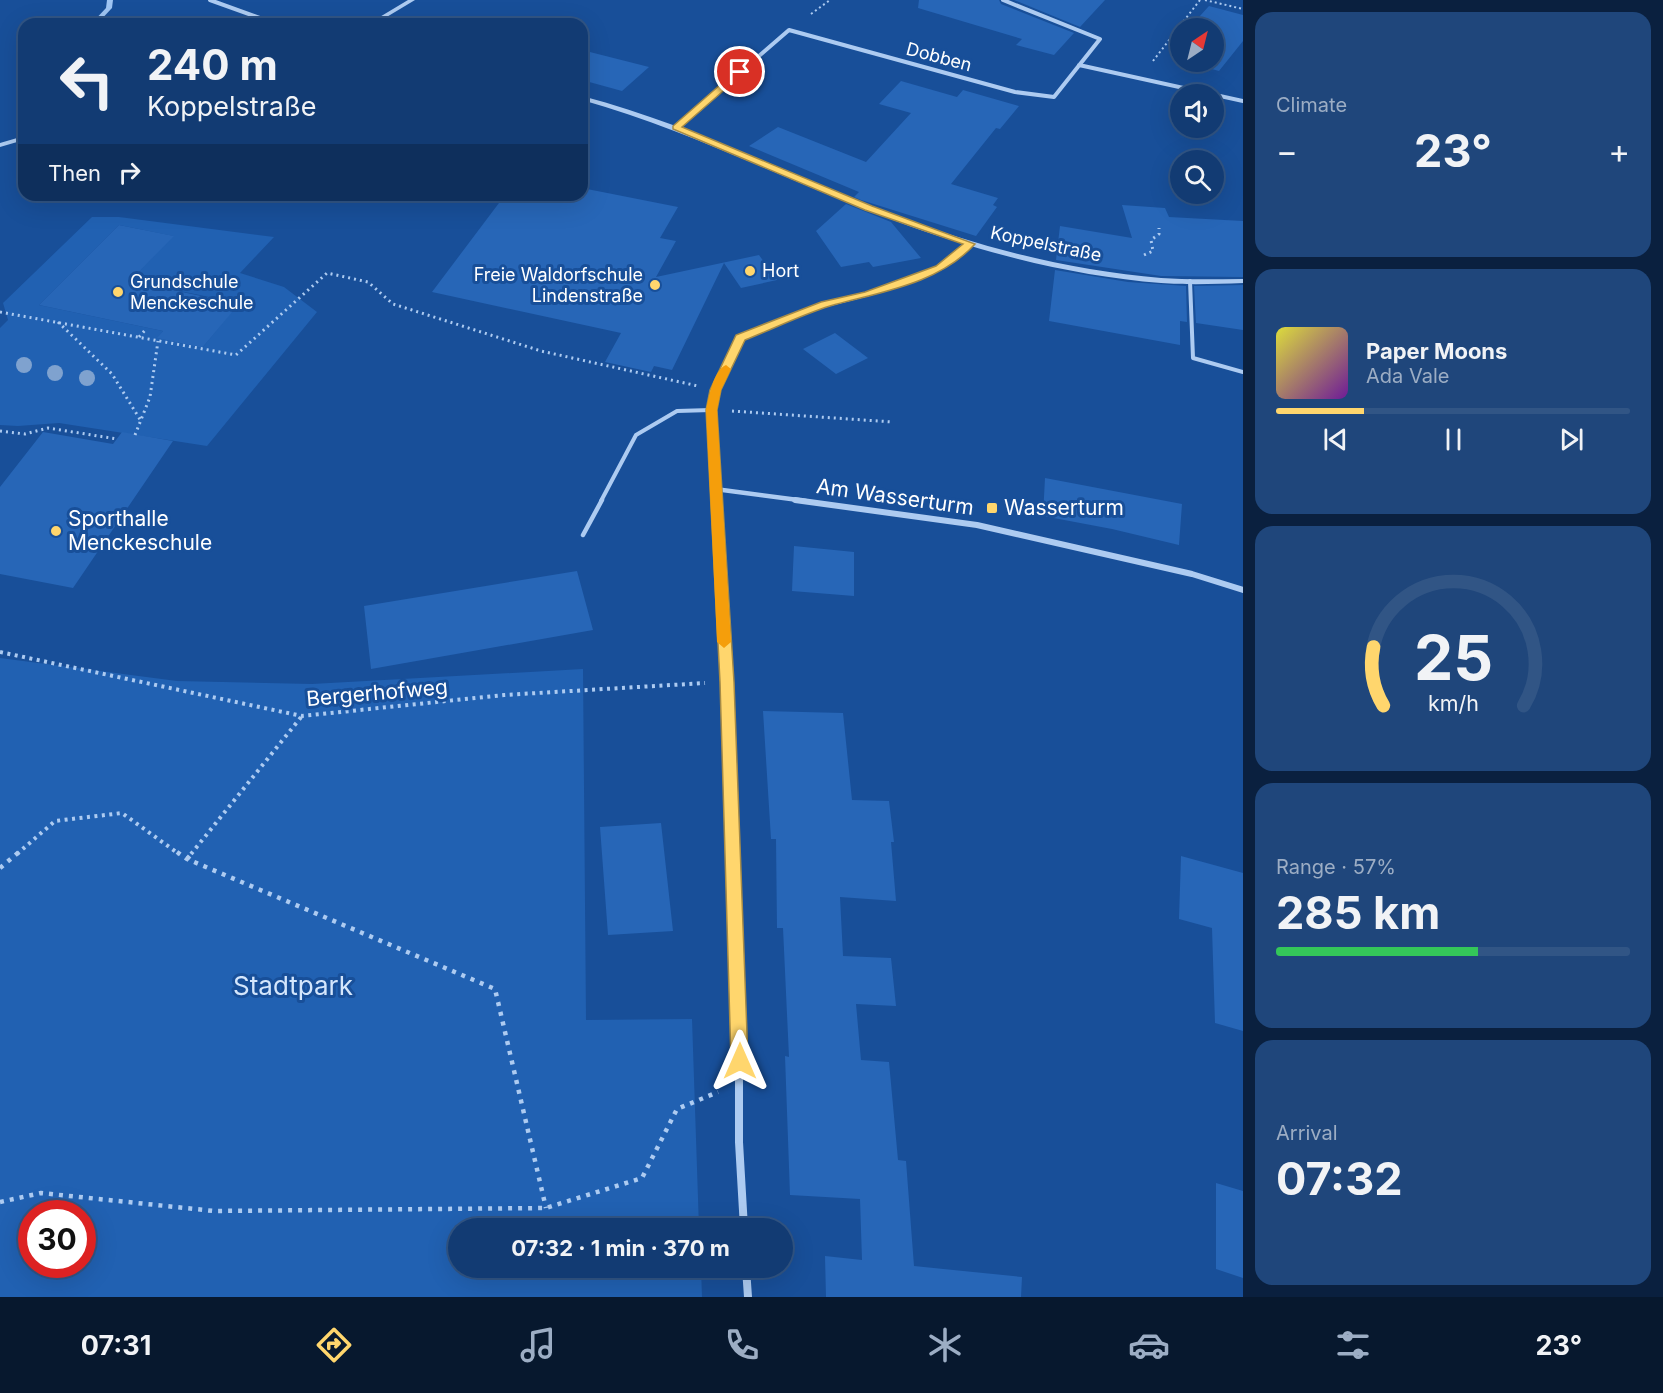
<!DOCTYPE html>
<meta charset="utf-8">
<style>
:root{--surface:#123b73;--page:#1f467b;--text:#f1f3f6;--muted:#9cadc4;--line:#315585;--accent:#ffd66d}
body{margin:0;font-family:Inter,sans-serif;background:var(--page);color:var(--text);height:100vh;display:flex;flex-direction:column;font-size:22px;white-space:nowrap}
*{box-sizing:border-box;margin:0}
p{font-size:20px;color:var(--muted)}
.icon{flex:none;width:33px;height:33px;fill:none;stroke:currentColor;stroke-width:2;stroke-linecap:round;stroke-linejoin:round}
.map{position:relative;flex:1;overflow:hidden}
.side{display:flex;flex-direction:column;gap:12px;padding:12px;background:#0a203f;width:420px}
.side>*{flex:none}
.top-card{position:absolute;left:18px;top:18px;width:570px;height:183px;border-radius:18px;box-shadow:0 6px 24px #0002,0 0 0 2px var(--line);background:#123b73;color:var(--text);overflow:hidden}
.needle{width:39px;rotate:35deg}
.controls{position:absolute;left:1170px;top:18px;display:grid;gap:12px}
.controls a{display:grid;place-items:center;width:54px;height:54px;border-radius:50%;background:var(--surface);box-shadow:0 6px 24px #0002,0 0 0 2px var(--line);font-size:30px}
.speed{position:absolute;left:18px;top:1200px;display:flex;gap:12px;font-size:30px;font-weight:700;text-align:center}
.speed>*{display:grid;place-content:center;width:78px;height:78px;border-radius:50%;background:var(--surface);box-shadow:0 6px 24px #0002,0 0 0 2px var(--line);line-height:1}
.speed .limit{border:9px solid #d22;background:#fff;color:#111}
.pin{position:absolute;display:grid;place-items:center;width:51px;height:51px;color:#fff;margin:-26px;border:3px solid #fff;border-radius:50%;box-shadow:0 2px 6px #0007}
.me{position:absolute;width:66px;margin:-33px;rotate:0deg;stroke-linejoin:round;filter:drop-shadow(0 0 4px #0008)}
.turn{display:flex;align-items:center;gap:21px;height:126px;padding:0 30px;font-size:27px}
.turn .icon{width:78px;height:78px;stroke-width:2.5}
.turn b{display:block;font-size:42px;line-height:51px}
.then{display:flex;align-items:center;height:57px;padding:0 30px;background:#0003;gap:12px;font-size:22px}
.big{font-size:45px;font-weight:700;line-height:1.1}
.side .card{flex:1;display:flex;flex-direction:column;justify-content:center;gap:9px;min-width:0;padding:0 21px;border-radius:18px;background:var(--page)}
.side .dial{align-items:center;gap:0}
.dial svg{height:156px;overflow:visible;fill:none;stroke:var(--line);stroke-width:7;stroke-linecap:round;text-anchor:middle}
.dial text{fill:var(--text);stroke:none}
.song{display:flex;align-items:center;gap:18px}
.cover{width:72px;height:72px;border-radius:9px;background:linear-gradient(135deg,hsl(60 70% 55%),hsl(280 70% 35%))}
.played{height:6px;border-radius:3px;background:linear-gradient(90deg,var(--accent) 25%,var(--line) 25%)}
.keys{display:flex;justify-content:space-around;direction:ltr}
.heat{display:flex;justify-content:space-between;align-items:center;font-size:33px;direction:ltr}
.charge{height:9px;border-radius:4px;background:linear-gradient(90deg,#34c759 57%,var(--line) 0)}
.trip{position:absolute;left:448px;top:1218px;width:345px;height:60px;border-radius:30px;background:var(--surface);box-shadow:0 6px 24px #0002,0 0 0 2px var(--line);font-weight:700;line-height:60px;text-align:center}
.dock{display:flex;height:96px;justify-content:space-around;align-items:center;background:#07182e;color:var(--muted)}
.dock .icon{width:42px;height:42px}
.dock .current{color:var(--accent)}
.dock b{font-size:27px;color:var(--text)}
main{display:flex;flex:1;min-height:0}
.map>svg:first-child{display:block}
.green{fill:#2161b2;fill-rule:evenodd}
.lines{fill:none;stroke-linecap:round;stroke-linejoin:round}
.stream{fill:#9fc5f3;fill-rule:evenodd}
.building{fill:#2766b7}
.path-far3{stroke:#adcbf1;stroke-width:2;stroke-dasharray:2 3;stroke-linecap:butt}
.path-far2{stroke:#adcbf1;stroke-width:3;stroke-dasharray:2 4;stroke-linecap:butt}
.path-far1{stroke:#adcbf1;stroke-width:4;stroke-dasharray:3 4.5;stroke-linecap:butt}
.path{stroke:#adcbf1;stroke-width:4.5;stroke-dasharray:4 6;stroke-linecap:butt}
.service-far1{stroke:#adcbf1;stroke-width:4}
.service{stroke:#adcbf1;stroke-width:4.5}
.minor-far3{stroke:#adcbf1;stroke-width:4}
.minor-far2{stroke:#adcbf1;stroke-width:4.5}
.minor-far1{stroke:#adcbf1;stroke-width:6}
.minor{stroke:#adcbf1;stroke-width:8}
.tertiary{fill:#adcbf1;fill-rule:evenodd}
.tree{fill:#7fa2cf}
.route{fill:#ffd66d;stroke:#a68b47;stroke-width:1.5}
.slow{fill:#f59e0b}
.poi-dot{fill:#ffd66d;stroke:#184f99;stroke-width:2}
.labels{text-anchor:middle;stroke-width:6;stroke-linejoin:round;paint-order:stroke}
.far-street-label{font-size:18px;fill:#fff;stroke:#184f99}
.far-poi-label{font-size:18px;fill:#fff;stroke:#184f99;text-anchor:start}
.street-label{font-size:21px;fill:#fff;stroke:#184f99}
.poi-label{font-size:21px;fill:#fff;stroke:#184f99;text-anchor:start}
.near-park-label{font-size:26px;fill:#d4e6fc;stroke:#184f99}
</style>
<main>
<div class="map">
<svg width="1243" height="1297" viewBox="0 0 1243 1297">
<rect width="100%" height="100%" fill="#184f99"/>
<path class="green" d="M 92,217 L 119,217 L 274,237 L 240,273 L 284,287 L 317,312 L 207,446 L 59,423 L 18,426 L 0,425 L 0,328 L 8,320 L 3,303 ZM 119,225 L 173,236 L 130,281 L 239,303 L 202,348 L 158,338 L 163,331 L 39,305 Z
M 0,658 L 177,681 L 312,684 L 583,669 L 586,1020 L 692,1019 L 699,1228 L 459,1228 L 459,1268 L 701,1268 L 702,1297 L 0,1297 ZM 32,1214 L 82,1214 L 82,1264 L 32,1264 Z"/>
<g class="lines">
<path class="stream" d="M 107,0 L 113,0 L 112,8 L 97,24 L 91,24 L 106,8 Z"/>
</g>
<path class="building" d="M 919,0 L 999,0 L 1001,4 L 1074,33 L 1054,55 L 1016,45 L 1022,39 L 918,8 Z
M 1014,0 L 1105,0 L 1080,27 Z
M 1209,6 L 1243,15 L 1243,41 L 1219,71 L 1186,62 L 1214,62 L 1214,28 L 1189,28 Z
M 582,50 L 649,67 L 622,91 L 582,80 Z
M 901,81 L 957,97 L 963,90 L 1019,106 L 1000,129 L 996,128 L 951,184 L 998,198 L 993,205 L 997,207 L 976,236 L 861,200 L 854,197 L 859,192 L 749,146 L 778,127 L 866,162 L 911,113 L 879,104 Z
M 582,188 L 678,207 L 660,238 L 676,241 L 656,277 L 759,255 L 777,280 L 741,288 L 724,263 L 672,370 L 654,366 L 651,372 L 605,362 L 621,333 L 432,292 L 505,195 L 582,195 Z
M 846,204 L 891,222 L 921,258 L 873,267 L 869,262 L 841,267 L 816,231 Z
M 1122,205 L 1165,208 L 1169,217 L 1243,221 L 1243,277 L 1161,276 L 1056,260 L 1060,226 L 1132,238 Z
M 119,225 L 174,236 L 130,281 L 239,304 L 202,348 L 157,338 L 163,331 L 39,305 Z
M 1055,270 L 1128,282 L 1186,286 L 1187,322 L 1180,321 L 1180,345 L 1049,321 Z
M 1243,285 L 1243,330 L 1196,323 L 1194,286 Z
M 835,333 L 868,358 L 836,374 L 803,349 Z
M 43,432 L 113,444 L 122,432 L 173,441 L 73,588 L 0,574 L 0,487 Z
M 1045,478 L 1182,504 L 1179,545 L 1112,529 L 1043,516 Z
M 794,546 L 854,552 L 854,596 L 792,591 Z
M 577,571 L 593,630 L 371,669 L 364,606 Z
M 763,711 L 843,713 L 852,800 L 889,801 L 894,842 L 891,842 L 896,901 L 840,897 L 843,956 L 891,958 L 896,1006 L 856,1004 L 861,1060 L 889,1062 L 898,1160 L 906,1161 L 914,1266 L 1022,1277 L 1021,1297 L 826,1297 L 825,1256 L 862,1260 L 860,1199 L 790,1195 L 785,1056 L 789,1057 L 783,928 L 777,928 L 776,839 L 771,839 Z
M 661,823 L 673,931 L 608,935 L 600,827 Z
M 1181,856 L 1243,873 L 1243,1031 L 1215,1023 L 1212,928 L 1179,919 Z
M 1216,1183 L 1243,1191 L 1243,1278 L 1216,1269 Z"/>
<g class="lines">
<path class="path-far3" d="M 1205,0 L 1243,9
M 811,14 L 830,0
M 1153,61 L 1200,0"/>
<path class="path-far2" d="M 1144,255 L 1153,251 L 1151,240 L 1159,234 L 1159,228
M 0,312 L 236,355 L 327,273 L 368,282 L 393,304 L 541,351 L 698,386
M 58,322 L 112,374 L 141,421
M 139,337 L 147,328
M 732,411 L 893,422
M 0,431 L 25,434 L 48,428 L 117,439
M 135,435 L 150,397 L 158,341"/>
<path class="path-far1" d="M 0,652 L 302,716 L 504,695 L 705,683
M 17,854 L 55,821 L 122,813 L 179,854
M 191,854 L 302,716"/>
<path class="path" d="M 177,852 L 187,859 L 495,989 L 546,1208
M 187,859 L 193,852
M 0,868 L 19,852
M 0,1202 L 41,1193 L 214,1211 L 546,1208 L 642,1178 L 677,1109 L 718,1092"/>
<path class="service-far1" d="M 1190,281 L 1193,358 L 1243,372
M 601,501 L 636,435 L 677,411 L 711,410"/>
<path class="service" d="M 583,535 L 602,500"/>
<path class="minor-far3" d="M 210,0 L 276,24
M 1079,65 L 1243,101
M 676,128 L 789,30 L 1015,92 L 1054,97 L 1100,39 L 1003,0"/>
<path class="minor-far2" d="M 715,489 L 806,501
M 716,501 L 711,410 L 716,390 L 740,338 L 825,305 L 868,294 L 940,268 L 970,244"/>
<path class="minor-far1" d="M 716,500 L 727,682 L 733,854
M 795,500 L 977,525 L 1192,574 L 1243,590"/>
<path class="minor" d="M 733,852 L 739,1017 L 739,1142 L 744,1228
M 746,1268 L 748,1297"/>
<path class="tertiary" d="M 408,0 L 415,0 L 375,24 L 368,24 Z
M 582,96 C 693,125 794,178 900,217 C 982,248 1074,271 1161,278 C 1188,280 1216,279 1243,279 L 1243,283 C 1216,284 1188,285 1161,283 C 1073,276 979,252 896,221 C 790,182 691,131 582,100 Z
M 24,136 L 24,140 L 0,147 L 0,143 Z"/>
</g>
<g class="tree">
<circle cx="24" cy="365" r="8"/>
<circle cx="55" cy="373" r="8"/>
<circle cx="87" cy="378" r="8"/>
</g>
<path class="route" d="M 737,70 L 745,72 L 682,127 L 872,206 L 975,244 C 939,284 880,292 830,306 C 801,315 773,329 745,340 L 721,390 L 717,410 L 734,682 L 748,1061 L 746,1067 L 740,1070 L 733,1067 L 731,1061 L 720,682 L 706,410 L 710,390 L 736,335 L 821,302 L 865,292 L 936,266 L 963,244 L 865,210 L 673,129 L 673,126 Z"/>
<path class="slow" d="M 726,365 L 731,369 L 721,390 L 717,410 L 731,642 L 724,648 L 717,642 L 706,410 C 709,397 713,371 726,365 Z"/>
<g class="poi-dot">
<circle cx="750" cy="271" r="6"/>
<circle cx="655" cy="285" r="6"/>
<circle cx="118" cy="292" r="6"/>
<rect x="986" y="502" width="12" height="12" rx="3"/>
<circle cx="56" cy="531" r="6"/>
</g>
<g class="labels">
<g class="far-street-label">
<text transform="translate(939 57) rotate(15)" y="6">Dobben</text>
<text transform="translate(1046 244) rotate(12)" y="6">Koppelstraße</text>
</g>
<g class="far-poi-label">
<text x="762" y="277">Hort</text>
<text x="643" y="281" text-anchor="end">Freie Waldorfschule<tspan x="643" dy="21">Lindenstraße</tspan></text>
<text x="130" y="288">Grundschule<tspan x="130" dy="21">Menckeschule</tspan></text>
</g>
<g class="street-label">
<text transform="translate(895 497) rotate(8)" y="7">Am Wasserturm</text>
<text transform="translate(377 693) rotate(-5)" y="7">Bergerhofweg</text>
</g>
<g class="poi-label">
<text x="1004" y="515">Wasserturm</text>
<text x="68" y="526">Sporthalle<tspan x="68" dy="24">Menckeschule</tspan></text>
</g>
<g class="near-park-label">
<text x="293" y="995">Stadtpark</text>
</g>
</g>
</svg>
<div class="controls">
<a><svg class="needle" viewBox="-14 -14 28 28"><path d="M0-13l5 13h-10z" fill="#e53935"/><path d="M0 13l5-13h-10z" fill="#9cadc4"/></svg></a>
<a><svg class="icon" aria-label="sound" viewBox="0 0 24 24"><path d="M4 9h4l5-4v14l-5-4H4zM17 9q2 3 0 6"/></svg></a>
<a><svg class="icon" aria-label="search" viewBox="0 0 24 24"><circle cx="10" cy="10" r="6"/><path d="M15 15l6 6"/></svg></a>
</div>
<div class="speed"><div class="limit">30</div></div>
<div class="pin" style="left:740px;top:72px;background:#d93025"><svg class="icon" aria-label="arrive" viewBox="0 0 24 24"><path d="M6 21V4h12l-3 4 3 4H6"/></svg></div>
<svg class="me" style="left:740px;top:1061px" viewBox="-20 -20 40 40"><path d="M0-17L14 15 0 8-14 15z" fill="#ffd66d" stroke="#fff" stroke-width="4"/></svg>
<div class="trip">07:32 · 1 min · 370 m</div>
<div class="top-card">
<div class="turn"><svg class="icon" aria-label="left" viewBox="0 0 24 24"><path d="M17 20v-9H6M10 6l-5 5 5 5"/></svg><div><b>240 m</b>Koppelstraße</div></div>
<div class="then">Then<svg class="icon" aria-label="right" viewBox="0 0 24 24"><path d="M7 20v-9h11M14 6l5 5-5 5"/></svg></div>
</div>
</div>
<section class="side">
<div class="card"><p>Climate</p>
<div class="heat"><a>−</a><b class="big">23°</b><a>+</a></div>
</div>
<div class="card">
<div class="song"><i class="cover"></i><div><b>Paper Moons</b><p>Ada Vale</p></div></div>
<div class="played"></div>
<div class="keys"><svg class="icon" aria-label="previous" viewBox="0 0 24 24"><path d="M18 5L8 12l10 7zM5 5v14"/></svg><svg class="icon" aria-label="pause" viewBox="0 0 24 24"><path d="M8 5v14M16 5v14"/></svg><svg class="icon" aria-label="next" viewBox="0 0 24 24"><path d="M6 5l10 7-10 7zM19 5v14"/></svg></div>
</div>
<div class="card dial"><svg viewBox="0 0 100 80">
<path d="M14 69A42 42 0 1 1 86 69"/>
<path d="M14 69A42 42 0 0 1 9 39" stroke="#ffd66d"/>
<text x="50" y="56" font-size="32" font-weight="700">25</text>
<text x="50" y="72" font-size="11">km/h</text>
</svg></div>
<div class="card"><p>Range · 57%</p><b class="big">285 km</b><div class="charge"></div></div>
<div class="card"><p>Arrival</p><b class="big">07:32</b></div>
</section>
</main>
<nav class="dock">
<b>07:31</b>
<svg class="icon current" aria-label="directions" viewBox="0 0 24 24"><path d="M12 3l9 9-9 9-9-9zM9 14v-3h6M13 9l2 2-2 2"/></svg>
<svg class="icon" aria-label="music" viewBox="0 0 24 24"><path d="M9 18V5l10-2v13"/><circle cx="6" cy="18" r="3"/><circle cx="16" cy="16" r="3"/></svg>
<svg class="icon" aria-label="phone" viewBox="0 0 24 24"><path d="M5 4h4l2 5-3 2q2 4 5 5l2-3 5 2v4C11 20 4 13 5 4z"/></svg>
<svg class="icon" aria-label="climate" viewBox="0 0 24 24"><path d="M12 3v18M4 7l16 10M4 17L20 7"/></svg>
<svg class="icon" aria-label="car" viewBox="0 0 24 24"><path d="M5 17H2v-5l4-1 3-4h7l3 4 3 1v5h-3M9 17h6M6 11h13"/><circle cx="7" cy="17" r="2"/><circle cx="17" cy="17" r="2"/></svg>
<svg class="icon" aria-label="filters" viewBox="0 0 24 24"><path d="M4 7h16M4 17h16"/><circle cx="9" cy="7" r="2"/><circle cx="15" cy="17" r="2"/></svg>
<b>23°</b>
</nav>
